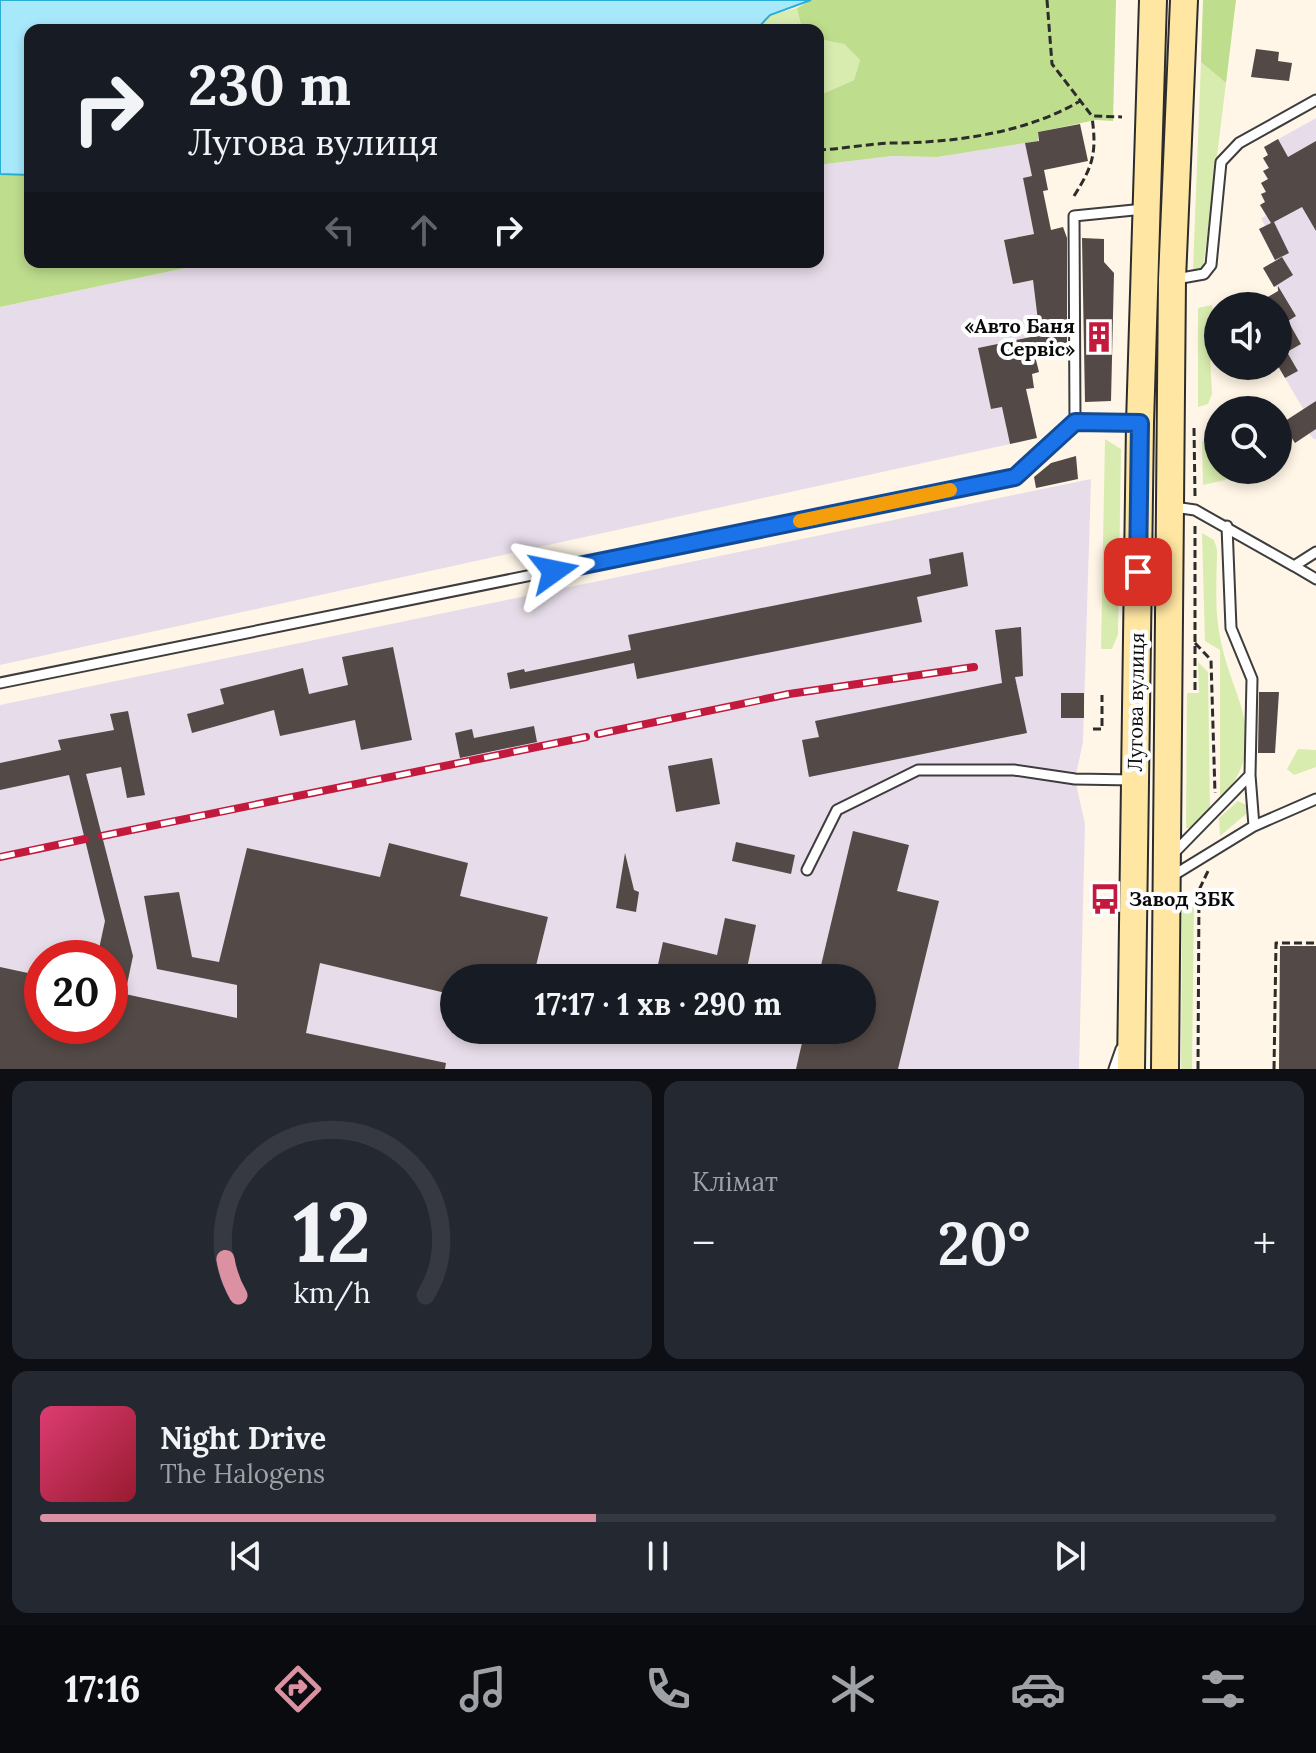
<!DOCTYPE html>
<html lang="uk">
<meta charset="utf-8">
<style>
:root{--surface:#171b24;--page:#242831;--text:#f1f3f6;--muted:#9ea1a6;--line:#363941;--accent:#dc91a3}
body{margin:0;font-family:Lora,serif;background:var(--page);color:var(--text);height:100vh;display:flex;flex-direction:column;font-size:30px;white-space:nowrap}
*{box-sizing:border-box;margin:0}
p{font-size:26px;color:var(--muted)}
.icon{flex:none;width:44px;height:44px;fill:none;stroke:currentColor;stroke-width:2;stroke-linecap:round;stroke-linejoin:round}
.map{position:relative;height:1069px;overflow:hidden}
.sheet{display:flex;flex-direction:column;gap:12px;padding:12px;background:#0d0f14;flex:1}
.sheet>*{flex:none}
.top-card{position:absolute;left:24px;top:24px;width:800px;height:244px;border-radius:16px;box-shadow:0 4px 12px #0003;background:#171b24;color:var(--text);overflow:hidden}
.controls{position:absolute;left:1204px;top:292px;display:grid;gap:16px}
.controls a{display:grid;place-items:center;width:88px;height:88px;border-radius:50%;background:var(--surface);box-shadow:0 4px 12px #0003;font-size:40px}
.speed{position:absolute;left:24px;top:940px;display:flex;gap:16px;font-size:40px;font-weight:700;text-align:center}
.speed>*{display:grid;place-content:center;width:104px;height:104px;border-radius:50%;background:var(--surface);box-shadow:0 4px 12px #0003;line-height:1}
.speed .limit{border:12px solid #d22;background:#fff;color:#111}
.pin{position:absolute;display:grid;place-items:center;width:68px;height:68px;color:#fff;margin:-34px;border-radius:16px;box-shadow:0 4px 12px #0006}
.me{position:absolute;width:88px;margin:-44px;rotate:78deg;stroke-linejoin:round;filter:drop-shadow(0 0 6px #0008)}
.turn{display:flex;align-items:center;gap:28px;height:168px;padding:0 32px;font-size:36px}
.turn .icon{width:104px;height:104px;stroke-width:2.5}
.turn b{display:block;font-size:56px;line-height:68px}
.lanes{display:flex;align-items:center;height:76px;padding:0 32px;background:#0003;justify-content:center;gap:40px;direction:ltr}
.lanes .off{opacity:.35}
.big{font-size:60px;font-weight:700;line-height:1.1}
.sheet .tile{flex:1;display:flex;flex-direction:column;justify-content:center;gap:12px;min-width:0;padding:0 28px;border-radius:16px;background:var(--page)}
.sheet .dial{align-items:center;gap:0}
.dial svg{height:208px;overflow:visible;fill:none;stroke:var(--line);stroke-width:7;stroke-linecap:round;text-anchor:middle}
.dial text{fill:var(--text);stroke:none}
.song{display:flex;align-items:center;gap:24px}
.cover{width:96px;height:96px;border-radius:12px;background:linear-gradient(135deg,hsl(340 70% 55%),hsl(350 70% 35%))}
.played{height:8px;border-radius:4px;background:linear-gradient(90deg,var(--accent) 45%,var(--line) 45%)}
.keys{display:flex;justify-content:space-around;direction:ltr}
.heat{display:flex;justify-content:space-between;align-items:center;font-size:44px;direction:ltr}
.sheet .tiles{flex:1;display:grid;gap:12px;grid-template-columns:1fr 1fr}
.tile:last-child{grid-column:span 2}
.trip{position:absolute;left:440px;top:964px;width:436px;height:80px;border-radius:40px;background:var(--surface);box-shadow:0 4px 12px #0003;font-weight:700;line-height:80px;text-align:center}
.menu{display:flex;height:128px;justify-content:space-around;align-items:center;background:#090b0e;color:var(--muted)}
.menu .icon{width:56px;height:56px}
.menu .active{color:var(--accent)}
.menu b{font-size:36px;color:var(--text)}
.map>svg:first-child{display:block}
.industrial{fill:#e7ddea;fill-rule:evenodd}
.green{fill:#d8ecaf}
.forest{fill:#bedd8d}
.water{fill:#a7e9fb;stroke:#29aed7;stroke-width:2}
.building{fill:#534946}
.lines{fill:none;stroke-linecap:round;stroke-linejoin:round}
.service-casing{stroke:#3d3d3d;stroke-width:13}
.secondary-casing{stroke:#2c2c2c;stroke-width:30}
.path{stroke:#2c2c2c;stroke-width:3;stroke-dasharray:8 4;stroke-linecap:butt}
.service{stroke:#fff;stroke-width:9}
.secondary{stroke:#ffe6a2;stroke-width:26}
.rail-casing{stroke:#c3193d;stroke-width:8}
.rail{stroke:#fff;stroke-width:5;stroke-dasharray:15;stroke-linecap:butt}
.route-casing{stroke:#114b97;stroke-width:20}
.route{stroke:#1a73e8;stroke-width:14}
.slow{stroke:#f59e0b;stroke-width:14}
.labels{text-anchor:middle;stroke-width:8;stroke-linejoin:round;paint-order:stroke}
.poi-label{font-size:20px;font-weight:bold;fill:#0a0a0a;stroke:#fff;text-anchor:end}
.street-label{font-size:20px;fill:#0a0a0a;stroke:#fff}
</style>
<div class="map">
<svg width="1316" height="1069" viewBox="0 0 1316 1069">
<rect width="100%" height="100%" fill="#fff6e7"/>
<path class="industrial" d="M 1316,118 L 1316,439 L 1314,439 L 1309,434 L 1315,429 L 1285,378 L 1298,371 L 1287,352 L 1301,343 L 1288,321 L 1296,316 L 1263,268 L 1275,261 L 1259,229 L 1265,226 L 1261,218 L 1266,216 L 1260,205 L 1265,202 L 1261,194 L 1266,191 L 1261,183 L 1268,179 L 1263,171 L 1268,168 L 1263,158 L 1268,155 L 1264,147 Z
M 1038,141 L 1048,190 L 1043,191 L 1041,232 L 1004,240 L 1013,284 L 1033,280 L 1039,329 L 1030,331 L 1031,337 L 979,348 L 991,409 L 1029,402 L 1033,421 L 1006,427 L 1010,444 L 0,665 L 0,307 L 214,262 L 818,262 L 818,165 L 892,156 L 937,157 Z
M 1091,479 L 1083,742 L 1075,779 L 1085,824 L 1079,1069 L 0,1069 L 0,705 ZM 42,958 L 110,958 L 110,1026 L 42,1026 ZM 454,978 L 862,978 L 862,1030 L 454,1030 Z"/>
<path class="green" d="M 797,8 L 802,30 L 756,30 L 771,15 Z
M 818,39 L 844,44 L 860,60 L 854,80 L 818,96 Z
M 1201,62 L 1226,83 L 1203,269 L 1193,270 Z
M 1212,305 L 1213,312 L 1208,316 L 1212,394 L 1208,404 L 1198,407 L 1198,308 Z
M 1105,439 L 1121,449 L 1118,634 L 1112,649 L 1101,649 Z
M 1202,441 L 1218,442 L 1218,470 L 1239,470 L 1225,480 L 1203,485 Z
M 1202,533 L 1214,540 L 1217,549 C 1217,578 1214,608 1220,637 C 1231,699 1274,740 1220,800 L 1220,650 L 1205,641 Z
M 1198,662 L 1208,672 L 1210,810 L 1189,828 L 1186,828 L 1187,693 L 1199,693 Z
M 1298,749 L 1316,750 L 1316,767 L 1294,775 L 1287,769 Z
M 1238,801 L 1246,805 L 1246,814 L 1220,836 L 1219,818 Z
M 1194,898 L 1192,1069 L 1181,1069 L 1182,914 Z"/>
<path class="forest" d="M 811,0 L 1116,0 L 1113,121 L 1096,120 L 1038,132 L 1038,141 L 937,157 L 892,156 L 818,165 L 818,96 L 854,80 L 860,60 L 844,44 L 818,39 L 818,30 L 802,30 L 797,8 Z
M 1203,0 L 1236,0 L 1226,83 L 1201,62 Z
M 0,174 L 30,175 L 30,262 L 214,262 L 0,307 Z"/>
<path class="water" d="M 0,0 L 811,0 L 770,15 L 756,30 L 30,30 L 30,175 L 0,174 Z"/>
<path class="building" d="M 1256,49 L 1279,52 L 1278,61 L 1292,63 L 1289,81 L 1251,77 Z
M 1080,124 L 1088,161 L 1044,170 L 1048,190 L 1043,191 L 1051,230 L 1063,227 L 1067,238 L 1067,350 L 1035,356 L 1039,372 L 1032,374 L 1034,388 L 1026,389 L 1037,438 L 1010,444 L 1002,407 L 991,409 L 978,348 L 1031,337 L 1030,331 L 1039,329 L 1033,280 L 1013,284 L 1004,240 L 1034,234 L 1023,178 L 1032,176 L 1025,143 L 1039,141 L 1038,132 Z
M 1278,139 L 1288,157 L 1316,141 L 1316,231 L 1302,207 L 1274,222 L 1289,253 L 1275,260 L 1259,229 L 1271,223 L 1260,205 L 1265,202 L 1261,194 L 1266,192 L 1261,183 L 1268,179 L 1263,171 L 1269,168 L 1263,158 L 1268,155 L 1264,147 Z
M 1082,238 L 1104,239 L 1104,262 L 1114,273 L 1111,401 L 1085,402 Z
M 1282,257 L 1293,275 L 1274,287 L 1263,268 Z
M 1278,286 L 1296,316 L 1288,321 L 1301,344 L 1287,352 L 1298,371 L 1285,378 L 1278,366 L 1278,306 L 1253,306 L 1278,291 Z
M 1316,401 L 1316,429 L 1295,443 L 1282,423 Z
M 1076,456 L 1078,479 L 1036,488 L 1034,477 L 1051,463 Z
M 963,552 L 968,586 L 917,597 L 922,622 L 637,679 L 634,663 L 510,689 L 507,673 L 524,669 L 525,672 L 631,650 L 628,635 L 931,574 L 929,559 Z
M 1021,627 L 1023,676 L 1015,677 L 1027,733 L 809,777 L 802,740 L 819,737 L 815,721 L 1002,683 L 995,630 Z
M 393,647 L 412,740 L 361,750 L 355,720 L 280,736 L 274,710 L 192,733 L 187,714 L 224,704 L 220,689 L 303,668 L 309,694 L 348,685 L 342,657 Z
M 1259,692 L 1279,692 L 1275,753 L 1258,753 Z
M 1061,693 L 1084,693 L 1084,718 L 1061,718 Z
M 128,711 L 145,795 L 127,798 L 121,767 L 86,774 L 133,956 L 125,994 L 237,1018 L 237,985 L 157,969 L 144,896 L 179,892 L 192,957 L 219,962 L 247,848 L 380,877 L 389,843 L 468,863 L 460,896 L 548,917 L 533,978 L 454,978 L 454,995 L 320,963 L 306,1033 L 446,1063 L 445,1069 L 0,1069 L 0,967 L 42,976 L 42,1026 L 110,1026 L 110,958 L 97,958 L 105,921 L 69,775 L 0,790 L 0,763 L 61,750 L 58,740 L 114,730 L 110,714 Z
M 534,726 L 537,742 L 460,758 L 455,733 L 472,729 L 474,738 Z
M 712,758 L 720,804 L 676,812 L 668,766 Z
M 853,831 L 909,845 L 897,891 L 939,901 L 898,1069 L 796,1069 L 805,1030 L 862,1030 L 862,978 L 818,978 Z
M 736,842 L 795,855 L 791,874 L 732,861 Z
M 625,853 L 634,890 L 639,892 L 636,912 L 616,908 Z
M 725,918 L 756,925 L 745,978 L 655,978 L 663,942 L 717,955 Z
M 1280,946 L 1316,946 L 1316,1069 L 1279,1069 Z"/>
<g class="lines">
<defs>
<path id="service" d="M 1176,279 L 1204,274 L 1211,265 L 1221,162 L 1239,143 L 1316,100
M 1075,422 L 1074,216 L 1144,209
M 1174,507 L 1195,510 L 1294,566 L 1316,552
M 1227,526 L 1231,628 L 1252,679 L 1250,775 L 1254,826
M 1294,566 L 1316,579
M 0,683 L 1015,477 L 1075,422 L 1137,423
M 1171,856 L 1250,775
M 807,870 L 837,810 L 918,770 L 1014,770 L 1075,779 L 1133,780
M 1169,878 L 1254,826 L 1316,799
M 1114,1069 L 1121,1049"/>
<path id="secondary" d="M 1131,1069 L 1140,423 L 1153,0
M 1165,1069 L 1172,279 L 1184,0"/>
</defs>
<use href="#service" class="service-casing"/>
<use href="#secondary" class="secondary-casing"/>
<path class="path" d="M 1047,0 L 1052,64 L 1092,116 L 1122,117
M 818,150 C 842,149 867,144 891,143 C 952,143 1027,133 1080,101
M 1074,196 C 1093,166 1097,153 1092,117
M 1194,428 L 1195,496
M 1195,643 L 1211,660 L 1215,793
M 1195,690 L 1195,524
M 1093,729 L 1102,729 L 1102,695
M 1198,1069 L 1199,890 L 1208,871
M 1274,1069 L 1276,943 L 1316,943"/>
<use href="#service" class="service"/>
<use href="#secondary" class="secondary"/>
<defs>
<path id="rail" d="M 598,734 L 789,694 L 974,667
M 102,836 L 586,737
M 0,857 L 85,839"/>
</defs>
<use href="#rail" class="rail-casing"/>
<use href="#rail" class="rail"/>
</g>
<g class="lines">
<defs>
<path id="route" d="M 554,571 L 1015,477 L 1075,422 L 1140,423 L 1138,572"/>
</defs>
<use href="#route" class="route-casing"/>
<use href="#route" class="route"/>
<path class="slow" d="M 800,521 L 950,490"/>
</g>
<defs>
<symbol id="building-bare" viewBox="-9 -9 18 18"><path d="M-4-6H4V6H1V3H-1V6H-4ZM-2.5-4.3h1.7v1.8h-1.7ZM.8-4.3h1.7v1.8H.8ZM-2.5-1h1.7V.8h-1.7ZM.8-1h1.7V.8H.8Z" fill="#c3193d" stroke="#fff" stroke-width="2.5" paint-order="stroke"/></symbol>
<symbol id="bus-bare" viewBox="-9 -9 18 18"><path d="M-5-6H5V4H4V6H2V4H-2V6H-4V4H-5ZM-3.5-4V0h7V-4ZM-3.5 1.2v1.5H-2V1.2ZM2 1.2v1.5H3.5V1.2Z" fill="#c3193d" stroke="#fff" stroke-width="2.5" paint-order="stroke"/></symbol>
</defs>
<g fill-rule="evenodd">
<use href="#building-bare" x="1077" y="315" width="44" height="44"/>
<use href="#bus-bare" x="1083" y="877" width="44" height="44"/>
</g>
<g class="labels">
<g class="poi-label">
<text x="1075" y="333">«Авто Баня<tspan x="1075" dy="23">Сервіс»</tspan></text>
<text x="1129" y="906" text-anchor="start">Завод ЗБК</text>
</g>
<g class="street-label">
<text transform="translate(1136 702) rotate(-89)" y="7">Лугова вулиця</text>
</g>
</g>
</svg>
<div class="controls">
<a><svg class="icon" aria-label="sound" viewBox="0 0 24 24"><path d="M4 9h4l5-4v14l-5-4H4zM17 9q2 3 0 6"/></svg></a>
<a><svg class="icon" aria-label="search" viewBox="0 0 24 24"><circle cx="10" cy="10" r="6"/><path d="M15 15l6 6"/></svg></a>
</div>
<div class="speed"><div class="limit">20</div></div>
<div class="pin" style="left:1138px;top:572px;background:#d93025"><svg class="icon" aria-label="arrive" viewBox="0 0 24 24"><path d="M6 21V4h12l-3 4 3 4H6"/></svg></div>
<svg class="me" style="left:554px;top:571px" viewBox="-20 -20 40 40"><path d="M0-17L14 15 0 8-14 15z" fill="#1a73e8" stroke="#fff" stroke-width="4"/></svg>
<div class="trip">17:17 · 1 хв · 290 m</div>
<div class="top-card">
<div class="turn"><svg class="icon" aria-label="right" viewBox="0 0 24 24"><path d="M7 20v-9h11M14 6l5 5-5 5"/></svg><div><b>230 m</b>Лугова вулиця</div></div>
<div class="lanes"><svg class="icon off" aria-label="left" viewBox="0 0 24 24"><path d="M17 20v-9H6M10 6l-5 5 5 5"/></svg><svg class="icon off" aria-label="ahead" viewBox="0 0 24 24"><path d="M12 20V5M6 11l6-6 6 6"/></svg><svg class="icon" aria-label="right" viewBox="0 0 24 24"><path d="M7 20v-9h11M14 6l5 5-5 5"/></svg></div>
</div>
</div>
<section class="sheet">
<div class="tiles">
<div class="tile dial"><svg viewBox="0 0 100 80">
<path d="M14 69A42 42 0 1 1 86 69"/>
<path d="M14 69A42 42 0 0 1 9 55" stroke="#dc91a3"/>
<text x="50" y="56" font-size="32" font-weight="700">12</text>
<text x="50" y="72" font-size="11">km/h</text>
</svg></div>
<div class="tile"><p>Клімат</p>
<div class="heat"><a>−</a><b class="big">20°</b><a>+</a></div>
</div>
<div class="tile">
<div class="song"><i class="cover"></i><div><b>Night Drive</b><p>The Halogens</p></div></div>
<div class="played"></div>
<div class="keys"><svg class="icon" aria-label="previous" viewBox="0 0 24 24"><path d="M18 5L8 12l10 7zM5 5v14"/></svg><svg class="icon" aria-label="pause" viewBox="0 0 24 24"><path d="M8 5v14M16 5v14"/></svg><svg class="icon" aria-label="next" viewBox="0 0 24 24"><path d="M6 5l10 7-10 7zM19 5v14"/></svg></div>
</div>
</div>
</section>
<nav class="menu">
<b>17:16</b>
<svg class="icon active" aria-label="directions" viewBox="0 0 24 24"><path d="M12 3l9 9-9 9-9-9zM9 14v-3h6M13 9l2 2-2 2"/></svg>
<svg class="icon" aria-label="music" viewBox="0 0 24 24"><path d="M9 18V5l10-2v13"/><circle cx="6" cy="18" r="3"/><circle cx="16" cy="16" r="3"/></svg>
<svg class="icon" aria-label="phone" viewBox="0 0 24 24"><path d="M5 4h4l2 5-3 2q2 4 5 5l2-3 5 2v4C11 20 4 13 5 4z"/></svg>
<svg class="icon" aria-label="climate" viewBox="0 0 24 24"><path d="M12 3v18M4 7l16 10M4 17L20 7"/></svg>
<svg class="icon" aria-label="car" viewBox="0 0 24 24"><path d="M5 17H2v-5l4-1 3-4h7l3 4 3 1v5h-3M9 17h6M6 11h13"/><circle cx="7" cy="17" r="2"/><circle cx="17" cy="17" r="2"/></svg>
<svg class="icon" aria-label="filters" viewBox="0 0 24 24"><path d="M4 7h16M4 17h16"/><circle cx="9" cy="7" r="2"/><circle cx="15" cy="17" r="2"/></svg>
</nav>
